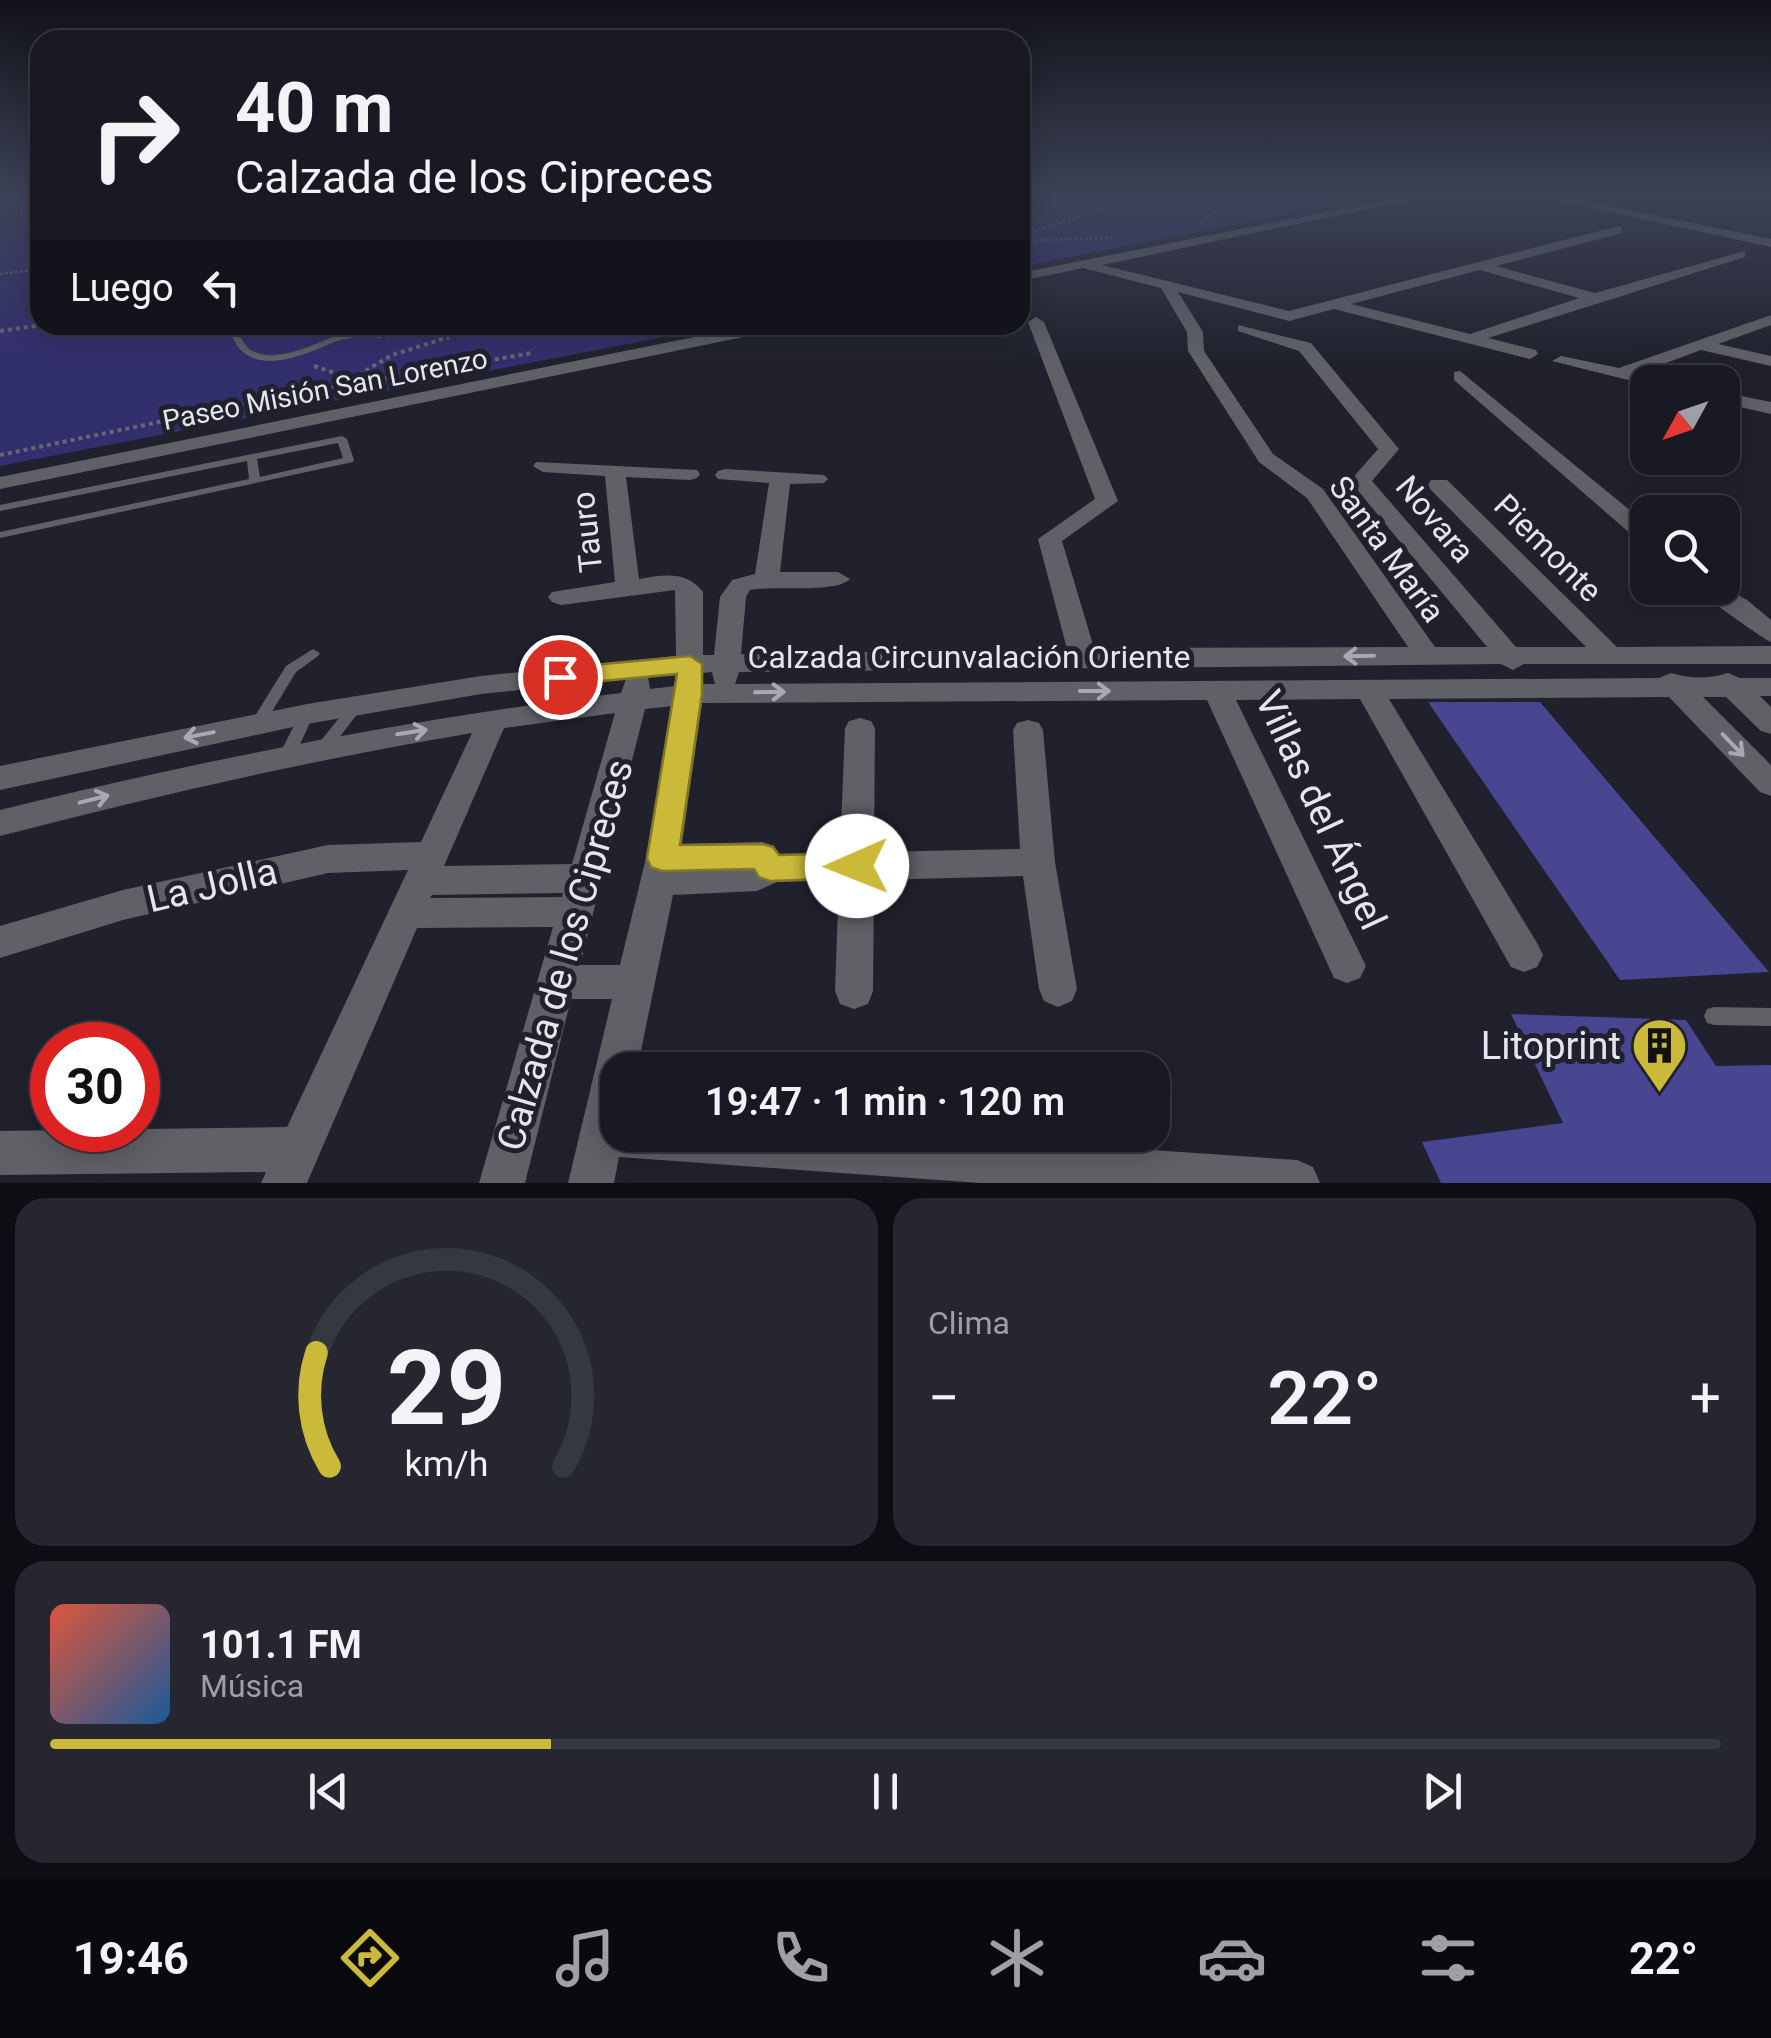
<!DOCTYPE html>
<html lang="es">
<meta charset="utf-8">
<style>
:root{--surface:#181922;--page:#25262f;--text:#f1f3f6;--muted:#9fa0a5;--line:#363840;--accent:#cbb939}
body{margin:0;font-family:Roboto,sans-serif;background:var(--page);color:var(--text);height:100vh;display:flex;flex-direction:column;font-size:38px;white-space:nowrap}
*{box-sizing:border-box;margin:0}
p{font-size:32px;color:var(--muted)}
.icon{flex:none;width:55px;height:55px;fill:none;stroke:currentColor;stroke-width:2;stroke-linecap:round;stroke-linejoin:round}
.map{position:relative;height:1183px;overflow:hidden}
.sheet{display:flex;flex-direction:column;gap:15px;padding:15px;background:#0d0e13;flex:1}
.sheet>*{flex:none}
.top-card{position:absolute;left:30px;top:30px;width:1000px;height:305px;border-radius:30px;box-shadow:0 5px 25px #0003,0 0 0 2px var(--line);background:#181922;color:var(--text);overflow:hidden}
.needle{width:65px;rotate:230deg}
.buttons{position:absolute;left:1630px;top:365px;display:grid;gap:20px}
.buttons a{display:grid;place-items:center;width:110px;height:110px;border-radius:20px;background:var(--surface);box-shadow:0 5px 25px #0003,0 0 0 2px var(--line);font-size:50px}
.speed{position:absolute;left:30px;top:1022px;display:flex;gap:20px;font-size:50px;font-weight:700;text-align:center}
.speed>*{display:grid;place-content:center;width:130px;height:130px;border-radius:50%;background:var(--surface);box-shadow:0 5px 25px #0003,0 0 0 2px var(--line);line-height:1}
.speed .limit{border:15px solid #d22;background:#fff;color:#111}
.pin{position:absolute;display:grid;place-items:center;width:85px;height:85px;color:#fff;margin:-42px;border:5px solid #fff;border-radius:50%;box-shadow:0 2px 10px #0007}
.me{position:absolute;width:110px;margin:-55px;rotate:269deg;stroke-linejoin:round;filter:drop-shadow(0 0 8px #0008)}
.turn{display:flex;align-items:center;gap:35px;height:210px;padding:0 40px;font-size:45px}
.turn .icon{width:130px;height:130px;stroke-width:2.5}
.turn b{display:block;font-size:70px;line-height:85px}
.then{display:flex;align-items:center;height:95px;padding:0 40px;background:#0003;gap:20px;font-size:38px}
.big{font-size:75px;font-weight:600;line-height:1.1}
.sheet .widget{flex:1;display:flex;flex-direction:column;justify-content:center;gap:15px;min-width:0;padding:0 35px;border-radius:30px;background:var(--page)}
.sheet .dial{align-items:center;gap:0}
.dial svg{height:260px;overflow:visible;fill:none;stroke:var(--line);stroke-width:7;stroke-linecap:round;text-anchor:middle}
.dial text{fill:var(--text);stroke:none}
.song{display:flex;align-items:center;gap:30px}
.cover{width:120px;height:120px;border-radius:15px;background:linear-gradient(135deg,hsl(10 70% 55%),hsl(210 70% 35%))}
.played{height:10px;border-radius:5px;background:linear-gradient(90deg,var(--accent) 30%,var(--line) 30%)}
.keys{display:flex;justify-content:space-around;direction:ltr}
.heat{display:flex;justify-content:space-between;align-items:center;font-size:55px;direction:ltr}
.sheet .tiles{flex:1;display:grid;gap:15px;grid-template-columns:1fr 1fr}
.widget:last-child{grid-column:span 2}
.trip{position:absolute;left:600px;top:1052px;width:570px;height:100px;border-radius:30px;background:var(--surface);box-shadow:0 5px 25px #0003,0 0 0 2px var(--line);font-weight:600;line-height:100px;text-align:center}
.tabs{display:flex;height:160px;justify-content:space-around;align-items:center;background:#0a0a0e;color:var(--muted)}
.tabs .icon{width:70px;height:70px}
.tabs .on{color:var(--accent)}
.tabs b{font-size:45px;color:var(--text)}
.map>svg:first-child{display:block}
.green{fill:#322f6f}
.building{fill:#484690}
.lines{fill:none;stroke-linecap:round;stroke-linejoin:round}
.path-far1{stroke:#666771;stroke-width:2.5;stroke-dasharray:2.5 2.5;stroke-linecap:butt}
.path{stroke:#666771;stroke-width:4;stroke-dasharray:4 4;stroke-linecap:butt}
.service{fill:#606167;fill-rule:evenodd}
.minor{fill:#606167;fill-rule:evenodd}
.oneway{stroke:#a9aab1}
.route{fill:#cbb939;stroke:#847825;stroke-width:2.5}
.labels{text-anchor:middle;stroke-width:10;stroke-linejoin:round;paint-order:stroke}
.far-street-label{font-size:28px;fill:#e4e5ed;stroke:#20212d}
.street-label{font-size:32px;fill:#e4e5ed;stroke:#20212d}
.near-street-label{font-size:38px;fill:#e4e5ed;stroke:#20212d}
.near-poi-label{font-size:38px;fill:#e4e5ed;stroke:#20212d;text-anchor:end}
</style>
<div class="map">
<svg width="1771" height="1183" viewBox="0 0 1771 1183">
<rect width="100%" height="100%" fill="#20212d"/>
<path class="green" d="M 40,195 L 40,325 L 725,325 L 0,466 L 0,196 Z
M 1020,195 L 1385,195 L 1020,267 Z"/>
<path class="building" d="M 1428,702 L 1540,702 L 1769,972 L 1620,980 Z
M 1511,1014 L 1686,1020 L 1716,1066 L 1771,1065 L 1771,1183 L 1441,1183 L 1422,1142 L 1563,1123 Z"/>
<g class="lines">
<path class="path-far1" d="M 0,208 L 34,195
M 0,213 L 40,209
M 1020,219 L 1037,231
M 1201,222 L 1239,195
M 1020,236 L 1142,195
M 1020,241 L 1112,238
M 0,274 L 40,269"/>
<path class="path" d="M 0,331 L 42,325
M 377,336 L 533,325
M 314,366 L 365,383
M 352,379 L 392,355 L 449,337
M 0,455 L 299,393 L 532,353"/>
<path class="service" d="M 227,325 L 235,325 C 238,332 242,341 247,347 C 268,367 313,345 335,336 L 335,333 C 347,326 357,322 370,329 C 354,341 350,336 334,342 C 309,353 267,372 243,352 C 235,346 231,334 227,325 Z
M 342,436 L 347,439 L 354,460 L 353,462 L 0,538 L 0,532 L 249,479 L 247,461 L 0,511 L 0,505 ZM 338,443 L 343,458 L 260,477 L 257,459 Z
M 313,649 L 320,653 L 318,656 L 296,672 L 262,728 L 252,728 L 250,724 L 286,666 Z
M 356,701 L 361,703 L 363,706 L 361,709 L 329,751 L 324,752 L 319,751 L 316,747 L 319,743 L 351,703 Z
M 307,709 L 312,710 L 314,714 L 295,755 L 292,759 L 287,761 L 282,759 L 279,755 L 300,714 L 302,710 Z
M 1714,1007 L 1771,1008 L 1771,1026 L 1714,1025 L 1707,1023 L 1704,1016 L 1707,1009 Z"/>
<path class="minor" d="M 1412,195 L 1436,195 L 1102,265 L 1289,311 L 1618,226 L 1622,227 L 1622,233 L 1496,266 L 1595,293 L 1745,251 L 1745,257 L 1488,338 L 1536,350 L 1538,354 L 1530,359 L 1334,309 L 1289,321 L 1178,292 L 1203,332 L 1204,351 L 1273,454 L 1323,489 L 1435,647 L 1487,647 L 1350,481 L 1378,449 L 1299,351 L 1238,331 L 1238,325 L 1311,343 L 1399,449 L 1372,481 L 1516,647 L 1586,647 L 1431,490 L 1428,485 L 1431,480 L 1447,480 L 1617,647 L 1771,646 L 1771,664 L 1524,664 L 1513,670 L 1501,664 L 739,672 L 735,684 L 1659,678 L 1671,673 C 1693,679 1707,679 1728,673 L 1740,678 L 1771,678 L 1771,696 L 1760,696 L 1771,707 L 1771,734 L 1761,731 L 1726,697 L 1703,697 L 1771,765 L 1771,796 L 1760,792 L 1669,697 L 1389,699 L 1537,943 L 1543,955 L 1537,967 L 1524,972 L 1511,967 L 1360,699 L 1236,700 L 1366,966 L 1360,978 L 1347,983 L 1334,978 L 1207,700 L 702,703 L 682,844 L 762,842 L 774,846 L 780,854 L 840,852 L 845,728 L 849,721 L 860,718 L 871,721 L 875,728 L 874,852 L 1020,849 L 1013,730 L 1017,723 L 1028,720 L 1039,723 L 1043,730 L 1055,862 L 1077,989 L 1072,1001 L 1058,1007 L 1044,1001 L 1039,989 L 1023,876 L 874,880 L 873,991 L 868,1004 L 854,1009 L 840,1004 L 835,991 L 839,880 L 777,882 L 757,891 L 673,895 L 637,1070 L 618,1070 L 618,1135 L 932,1135 L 1297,1160 L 1313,1167 L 1320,1183 L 980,1183 L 619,1157 L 614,1183 L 568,1183 L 612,999 L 571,999 L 525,1183 L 479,1183 L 553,927 L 417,928 L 307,1183 L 261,1183 L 266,1172 L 0,1175 L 0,1131 L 287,1127 L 408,870 L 328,873 L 123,920 L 0,958 L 0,926 L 123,890 L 328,845 L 421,842 L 472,733 C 312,760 157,795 0,836 L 0,810 C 206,759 411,719 621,693 L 626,679 L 481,694 L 307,724 L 0,790 L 0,766 L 307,704 L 481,676 L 676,656 L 675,590 L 561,605 L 552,602 L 548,597 L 552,592 L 615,582 L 605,476 L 543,472 L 533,466 L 536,462 L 697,470 L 700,474 L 697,478 L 690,480 L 626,477 L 639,579 C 664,575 686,570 703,592 L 703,655 L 714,655 L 720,597 L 732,580 L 755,574 L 769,483 L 718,479 L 715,475 L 718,471 L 725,469 L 824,475 L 828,479 L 824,483 L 790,484 L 780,572 L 838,572 L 850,579 C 835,594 775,585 750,590 L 746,597 L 741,654 L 1067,649 L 1038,539 L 1095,499 L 1028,322 L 1036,317 L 1044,322 L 1118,501 L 1062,541 L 1094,648 L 1408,647 L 1307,498 L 1259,462 L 1188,351 L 1187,332 L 1161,288 L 1083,268 L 1020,281 L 1020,273 ZM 1480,270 L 1579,298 L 1470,334 L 1351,304 ZM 712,672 L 715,684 L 703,684 L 703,673 ZM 675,674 L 675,686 L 650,689 L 648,677 ZM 673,706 L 646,858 L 620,965 L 580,965 L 645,709 ZM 615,713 L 572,864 L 444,866 L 504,728 ZM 563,893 L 562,897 L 430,898 L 432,895 Z
M 1531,195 L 1555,195 L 1771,239 L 1771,247 Z
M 1771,315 L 1771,325 L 1718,344 L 1771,356 L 1771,366 L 1701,350 L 1639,373 L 1667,382 L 1648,385 L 1552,361 L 1561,356 L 1619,368 Z
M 754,325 L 786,325 L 778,330 L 0,489 L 0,477 Z
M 1460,371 L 1648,525 L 1648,544 L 1640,542 L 1454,380 L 1454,372 Z
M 1722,392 L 1771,402 L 1771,414 L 1722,403 Z
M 1722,586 L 1747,600 L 1771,620 L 1771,642 C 1766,641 1699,593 1695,588 Z"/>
</g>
<defs><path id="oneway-shaft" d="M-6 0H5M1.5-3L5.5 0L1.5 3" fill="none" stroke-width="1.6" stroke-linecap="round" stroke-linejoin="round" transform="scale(2.5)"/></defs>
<g class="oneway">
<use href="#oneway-shaft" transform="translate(1359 656) rotate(179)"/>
<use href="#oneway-shaft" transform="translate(1095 691)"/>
<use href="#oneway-shaft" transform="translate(770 692) rotate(-1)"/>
<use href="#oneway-shaft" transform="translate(412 732) rotate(-9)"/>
<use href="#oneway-shaft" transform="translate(199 735) rotate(169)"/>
<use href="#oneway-shaft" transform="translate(1733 745) rotate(46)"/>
<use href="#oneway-shaft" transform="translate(94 799) rotate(-14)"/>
</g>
<linearGradient id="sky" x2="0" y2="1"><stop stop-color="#121219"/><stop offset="0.54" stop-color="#3c4357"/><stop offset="1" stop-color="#3c4357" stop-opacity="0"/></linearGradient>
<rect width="1771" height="361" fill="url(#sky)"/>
<path class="route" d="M 690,656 L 702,664 L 702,694 L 680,845 L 762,844 L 773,847 L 779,855 L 857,853 L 868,857 L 873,866 L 868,875 L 857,878 L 770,881 L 759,877 L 754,869 L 662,871 L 651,867 L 647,858 L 677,674 L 560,685 L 548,677 L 560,668 Z"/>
<defs>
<symbol id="building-pin" viewBox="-11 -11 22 30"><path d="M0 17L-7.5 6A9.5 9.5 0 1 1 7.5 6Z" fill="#cbb939" stroke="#20212d"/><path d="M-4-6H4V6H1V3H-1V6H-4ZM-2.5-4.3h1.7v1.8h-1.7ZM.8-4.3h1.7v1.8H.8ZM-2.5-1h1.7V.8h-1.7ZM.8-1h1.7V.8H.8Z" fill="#111"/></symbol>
</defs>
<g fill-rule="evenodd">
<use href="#building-pin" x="1628" y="1014" width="63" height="86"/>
</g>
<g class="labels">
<g class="far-street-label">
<text transform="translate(325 389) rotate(-11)" y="10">Paseo Misión San Lorenzo</text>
</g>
<g class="street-label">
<text transform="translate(1435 519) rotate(50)" y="11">Novara</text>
<text transform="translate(587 532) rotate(-96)" y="11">Tauro</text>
<text transform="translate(1548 548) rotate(45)" y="11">Piemonte</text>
<text transform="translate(1387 549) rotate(54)" y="11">Santa María</text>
<text x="969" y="668">Calzada Circunvalación Oriente</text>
</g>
<g class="near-street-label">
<text transform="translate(1321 810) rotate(65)" y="13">Villas del Ángel</text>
<text transform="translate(212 885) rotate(-13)" y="13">La Jolla</text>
<text transform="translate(565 955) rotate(-74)" y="13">Calzada de los Cipreces</text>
</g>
<g class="near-poi-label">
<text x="1621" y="1059">Litoprint</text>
</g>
</g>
</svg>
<div class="buttons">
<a><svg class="needle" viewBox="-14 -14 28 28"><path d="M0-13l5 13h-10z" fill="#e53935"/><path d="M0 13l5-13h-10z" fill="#9fa0a5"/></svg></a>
<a><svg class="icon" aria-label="search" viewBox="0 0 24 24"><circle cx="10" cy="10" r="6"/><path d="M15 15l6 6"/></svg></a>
</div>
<div class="speed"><div class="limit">30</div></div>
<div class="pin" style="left:560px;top:677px;background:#d93025"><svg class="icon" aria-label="arrive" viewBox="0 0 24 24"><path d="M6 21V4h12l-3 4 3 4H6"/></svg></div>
<svg class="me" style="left:857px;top:866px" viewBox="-20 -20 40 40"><circle r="19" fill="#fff"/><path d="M0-13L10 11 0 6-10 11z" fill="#cbb939"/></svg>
<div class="trip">19:47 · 1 min · 120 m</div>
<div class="top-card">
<div class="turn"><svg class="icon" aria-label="right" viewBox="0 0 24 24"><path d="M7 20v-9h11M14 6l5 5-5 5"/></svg><div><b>40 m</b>Calzada de los Cipreces</div></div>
<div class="then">Luego<svg class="icon" aria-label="left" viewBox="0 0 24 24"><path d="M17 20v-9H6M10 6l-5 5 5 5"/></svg></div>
</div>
</div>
<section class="sheet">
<div class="tiles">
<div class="widget dial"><svg viewBox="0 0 100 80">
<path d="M14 69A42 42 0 1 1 86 69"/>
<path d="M14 69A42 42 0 0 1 10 34" stroke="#cbb939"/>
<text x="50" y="56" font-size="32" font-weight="700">29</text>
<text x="50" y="72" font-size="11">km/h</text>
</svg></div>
<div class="widget"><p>Clima</p>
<div class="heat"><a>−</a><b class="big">22°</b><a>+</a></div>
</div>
<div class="widget">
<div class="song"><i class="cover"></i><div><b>101.1 FM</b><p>Música</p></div></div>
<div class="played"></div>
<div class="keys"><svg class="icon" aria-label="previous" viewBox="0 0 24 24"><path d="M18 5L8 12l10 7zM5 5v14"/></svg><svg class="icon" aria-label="pause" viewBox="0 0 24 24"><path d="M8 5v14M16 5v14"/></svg><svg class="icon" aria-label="next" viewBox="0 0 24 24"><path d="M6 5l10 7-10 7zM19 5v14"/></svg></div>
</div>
</div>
</section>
<nav class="tabs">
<b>19:46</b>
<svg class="icon on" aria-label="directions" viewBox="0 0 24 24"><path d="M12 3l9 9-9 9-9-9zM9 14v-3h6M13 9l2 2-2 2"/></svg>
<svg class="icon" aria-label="music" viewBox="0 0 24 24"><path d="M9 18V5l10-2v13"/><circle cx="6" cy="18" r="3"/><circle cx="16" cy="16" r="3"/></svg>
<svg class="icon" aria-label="phone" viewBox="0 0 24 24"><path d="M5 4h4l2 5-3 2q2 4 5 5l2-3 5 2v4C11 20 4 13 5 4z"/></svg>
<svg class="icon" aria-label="climate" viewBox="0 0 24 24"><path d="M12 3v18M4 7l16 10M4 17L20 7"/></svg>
<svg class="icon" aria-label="car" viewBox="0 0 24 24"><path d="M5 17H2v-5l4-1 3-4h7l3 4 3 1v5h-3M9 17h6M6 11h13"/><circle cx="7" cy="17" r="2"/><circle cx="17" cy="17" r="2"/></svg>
<svg class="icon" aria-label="filters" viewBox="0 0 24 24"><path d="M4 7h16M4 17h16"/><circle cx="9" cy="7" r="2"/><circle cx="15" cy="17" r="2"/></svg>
<b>22°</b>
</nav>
